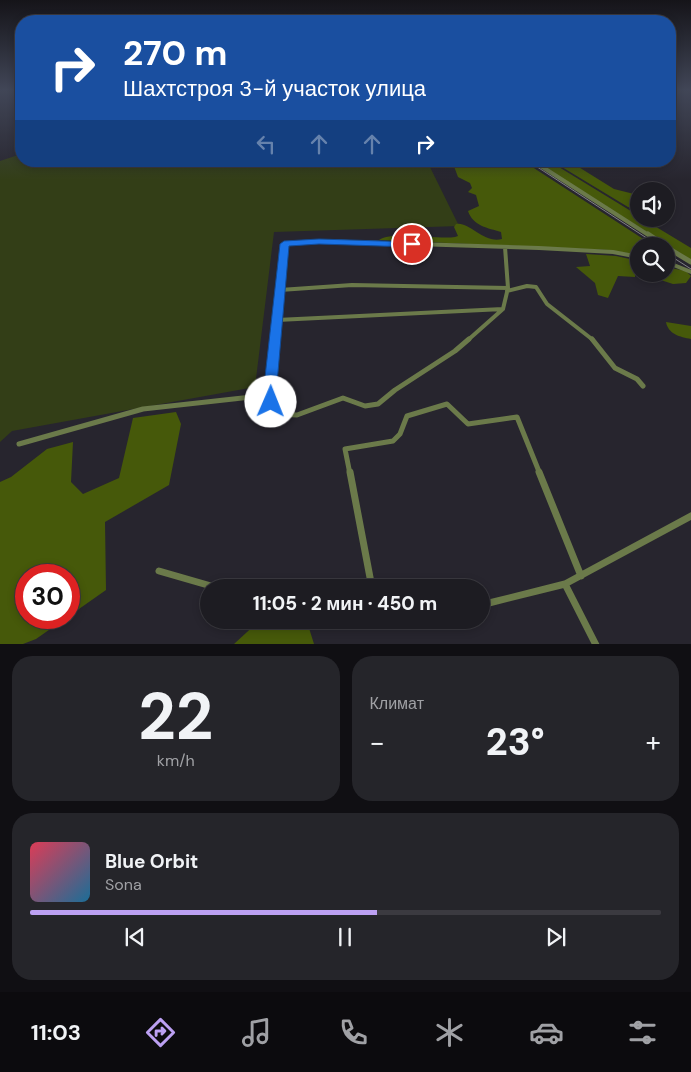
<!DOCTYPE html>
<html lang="ru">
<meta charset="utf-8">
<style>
:root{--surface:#1d1c22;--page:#25252a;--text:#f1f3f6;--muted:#a0a1a5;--line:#3b3a40;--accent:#bca0f2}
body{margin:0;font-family:"DM Sans",sans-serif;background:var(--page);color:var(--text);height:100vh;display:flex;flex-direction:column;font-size:19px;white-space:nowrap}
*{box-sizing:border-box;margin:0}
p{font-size:16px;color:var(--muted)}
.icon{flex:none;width:28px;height:28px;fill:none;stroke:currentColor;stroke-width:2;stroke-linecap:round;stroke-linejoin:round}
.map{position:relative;height:644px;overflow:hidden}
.drawer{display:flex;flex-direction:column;gap:12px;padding:12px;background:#100f13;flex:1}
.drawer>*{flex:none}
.top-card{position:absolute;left:15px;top:15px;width:661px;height:152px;border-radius:20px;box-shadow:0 2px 8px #0003,0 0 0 1px var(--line);background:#1a4fa0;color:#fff;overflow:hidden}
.controls{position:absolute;left:630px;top:182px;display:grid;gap:10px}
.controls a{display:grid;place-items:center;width:45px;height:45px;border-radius:50%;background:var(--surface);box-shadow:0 2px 8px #0003,0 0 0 1px var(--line);font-size:25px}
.speed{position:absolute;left:15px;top:564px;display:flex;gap:10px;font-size:25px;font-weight:700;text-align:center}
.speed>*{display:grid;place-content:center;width:65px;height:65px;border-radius:50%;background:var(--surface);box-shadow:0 2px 8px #0003,0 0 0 1px var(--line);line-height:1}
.speed .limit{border:8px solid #d22;background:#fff;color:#111}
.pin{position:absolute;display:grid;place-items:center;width:42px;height:42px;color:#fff;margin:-21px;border:2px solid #fff;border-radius:50%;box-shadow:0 1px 5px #0007}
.me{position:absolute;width:55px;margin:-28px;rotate:1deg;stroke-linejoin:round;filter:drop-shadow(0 0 4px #0008)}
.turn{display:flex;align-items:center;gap:18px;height:105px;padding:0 25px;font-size:22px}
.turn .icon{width:65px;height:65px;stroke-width:2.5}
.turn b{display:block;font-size:35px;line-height:42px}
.lanes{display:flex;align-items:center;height:48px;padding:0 25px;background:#0003;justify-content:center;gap:25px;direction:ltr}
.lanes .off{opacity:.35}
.big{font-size:38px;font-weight:800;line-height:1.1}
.drawer .widget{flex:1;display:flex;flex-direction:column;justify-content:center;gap:8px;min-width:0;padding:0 18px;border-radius:20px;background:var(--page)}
.drawer .dial{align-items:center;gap:0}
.dial b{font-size:65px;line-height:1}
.song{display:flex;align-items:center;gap:15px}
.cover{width:60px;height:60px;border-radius:8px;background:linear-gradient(135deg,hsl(350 70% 55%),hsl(200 70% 35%))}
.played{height:5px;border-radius:2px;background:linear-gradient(90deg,var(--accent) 55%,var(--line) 55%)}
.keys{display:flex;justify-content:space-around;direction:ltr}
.heat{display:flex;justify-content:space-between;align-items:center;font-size:28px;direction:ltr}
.drawer .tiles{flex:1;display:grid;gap:12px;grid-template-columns:1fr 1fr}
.widget:last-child{grid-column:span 2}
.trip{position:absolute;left:200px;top:579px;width:290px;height:50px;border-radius:25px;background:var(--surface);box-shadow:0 2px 8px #0003,0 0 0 1px var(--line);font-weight:800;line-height:50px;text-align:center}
.tab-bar{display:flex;height:80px;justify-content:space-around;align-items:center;background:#0c0b0e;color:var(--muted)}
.tab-bar .icon{width:35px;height:35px}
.tab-bar .active{color:var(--accent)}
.tab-bar b{font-size:22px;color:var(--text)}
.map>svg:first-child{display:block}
.green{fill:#333e17}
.forest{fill:#46590a}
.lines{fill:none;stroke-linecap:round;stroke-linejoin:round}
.minor-far2{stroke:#6b7a4a;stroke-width:4}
.minor-far1{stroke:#6b7a4a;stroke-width:5}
.minor{stroke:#6b7a4a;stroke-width:7}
.tertiary-far1{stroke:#6b7a4a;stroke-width:4}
.tertiary{stroke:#6b7a4a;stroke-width:5}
.tram{stroke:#828088;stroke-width:1}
.route{fill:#1a73e8;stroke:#114b97}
</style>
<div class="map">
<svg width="691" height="645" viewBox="0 0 691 645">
<rect width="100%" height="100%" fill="#27252e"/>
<path class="green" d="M 21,154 L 21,161 L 427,161 L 459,226 L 274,232 L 255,387 L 12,431 L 0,442 L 0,161 Z"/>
<path class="forest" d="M 452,161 L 523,161 L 654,246 L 639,246 L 639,255 L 609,250 L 379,240 C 394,230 437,240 455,237 L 458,236 L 454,227 L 456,224 C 469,221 484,244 502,239 L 501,232 C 488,228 473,226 468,211 L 479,206 L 476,195 L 468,192 L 472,188 L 470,183 L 458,177 Z
M 534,161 L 549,161 L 639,216 L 639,219 L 643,219 L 691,248 L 691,260 Z
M 552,161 L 569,161 L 614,189 L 638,195 L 639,208 L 634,209 L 628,207 Z
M 586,254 L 616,256 L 639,261 L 639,273 L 635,272 L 635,277 L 618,276 L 608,298 L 598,295 L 595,283 L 576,267 L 590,266 Z
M 666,267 L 686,271 L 691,276 L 686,283 L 673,284 L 642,274 L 666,274 Z
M 666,322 L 691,326 L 691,339 C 680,337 668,334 666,322 Z
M 176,412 L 181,424 L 169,485 L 105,522 L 106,590 L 69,616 L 69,575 L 26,575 L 26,618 L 66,618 L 36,639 L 23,644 L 0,644 L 0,482 L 11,477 L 47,449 L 73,442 L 71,482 L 83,494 L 119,478 L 133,418 Z
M 260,620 L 301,620 L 309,628 L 314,644 L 234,644 Z"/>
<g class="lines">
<path class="minor-far2" d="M 666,262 L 691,272
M 280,290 L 352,285 L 508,288
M 507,291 L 527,286 L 536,287 L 547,304 L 593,340
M 503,309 L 508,288 L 505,247
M 277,320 L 503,309
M 275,340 L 285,244 L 319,241 L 539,248 L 613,252 L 639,257
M 468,340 L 503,309"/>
<path class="minor-far1" d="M 592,339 L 615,368 L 637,379 L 643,386
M 269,395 C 273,410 282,415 297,415 L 343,398 L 365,406 L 378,404 L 395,390 L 455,351 L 469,339
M 19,444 L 143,409 L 269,395 L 275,339
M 350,474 L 345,449 L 393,441 L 400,434 L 407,416 L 447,404 L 468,424 L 517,417 L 540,474"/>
<path class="minor" d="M 350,472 L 372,588
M 539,472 L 581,576
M 159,571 L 218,588
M 481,605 L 565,584
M 596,645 L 565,584 L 691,516"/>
<path class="tertiary-far1" d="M 533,161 L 650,236"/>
<path class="tertiary" d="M 648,234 L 666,246
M 666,247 L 691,262"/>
<path class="tram" d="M 528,161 L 659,246
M 666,253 L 691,269"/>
</g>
<linearGradient id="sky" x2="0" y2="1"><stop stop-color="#151419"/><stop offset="0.5" stop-color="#414657"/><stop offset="1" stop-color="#414657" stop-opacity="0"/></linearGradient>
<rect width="691" height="180" fill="url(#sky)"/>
<path class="route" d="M 319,239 L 412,242 L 417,244 L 412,247 L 319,244 L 289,246 L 276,395 L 277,402 L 275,406 L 271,408 L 266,406 L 263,395 L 280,244 L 284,241 Z"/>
</svg>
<div class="controls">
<a><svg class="icon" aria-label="sound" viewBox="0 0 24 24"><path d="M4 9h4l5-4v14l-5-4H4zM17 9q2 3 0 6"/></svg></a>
<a><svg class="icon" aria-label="search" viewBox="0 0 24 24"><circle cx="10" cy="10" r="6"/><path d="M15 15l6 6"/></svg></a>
</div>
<div class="speed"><div class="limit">30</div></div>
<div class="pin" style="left:412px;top:244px;background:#d93025"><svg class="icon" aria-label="arrive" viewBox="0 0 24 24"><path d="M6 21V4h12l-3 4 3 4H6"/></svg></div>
<svg class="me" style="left:271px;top:402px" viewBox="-20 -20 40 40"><circle r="19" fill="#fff"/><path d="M0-13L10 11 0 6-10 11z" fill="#1a73e8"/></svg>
<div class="trip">11:05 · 2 мин · 450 m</div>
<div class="top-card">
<div class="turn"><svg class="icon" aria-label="right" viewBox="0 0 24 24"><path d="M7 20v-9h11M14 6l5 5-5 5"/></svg><div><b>270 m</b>Шахтстроя 3-й участок улица</div></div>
<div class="lanes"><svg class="icon off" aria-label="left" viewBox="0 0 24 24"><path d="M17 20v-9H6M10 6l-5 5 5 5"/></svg><svg class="icon off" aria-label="ahead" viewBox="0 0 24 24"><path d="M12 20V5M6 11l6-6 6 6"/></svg><svg class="icon off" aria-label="ahead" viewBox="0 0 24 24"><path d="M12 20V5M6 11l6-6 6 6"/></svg><svg class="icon" aria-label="right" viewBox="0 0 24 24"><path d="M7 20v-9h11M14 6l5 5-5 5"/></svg></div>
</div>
</div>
<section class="drawer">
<div class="tiles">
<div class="widget dial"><b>22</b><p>km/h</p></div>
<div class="widget"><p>Климат</p>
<div class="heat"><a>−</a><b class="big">23°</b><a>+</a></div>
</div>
<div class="widget">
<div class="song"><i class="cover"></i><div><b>Blue Orbit</b><p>Sona</p></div></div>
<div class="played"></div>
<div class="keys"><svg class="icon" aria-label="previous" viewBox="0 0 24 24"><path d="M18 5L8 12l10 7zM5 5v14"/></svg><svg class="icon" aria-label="pause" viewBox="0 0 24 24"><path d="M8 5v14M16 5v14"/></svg><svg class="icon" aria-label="next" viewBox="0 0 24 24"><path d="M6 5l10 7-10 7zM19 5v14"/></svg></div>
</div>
</div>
</section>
<nav class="tab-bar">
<b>11:03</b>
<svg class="icon active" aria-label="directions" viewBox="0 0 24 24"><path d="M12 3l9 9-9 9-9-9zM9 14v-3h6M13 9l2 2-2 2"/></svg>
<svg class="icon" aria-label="music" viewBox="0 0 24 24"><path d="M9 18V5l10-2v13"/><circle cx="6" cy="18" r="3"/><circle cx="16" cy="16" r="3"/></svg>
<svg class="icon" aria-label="phone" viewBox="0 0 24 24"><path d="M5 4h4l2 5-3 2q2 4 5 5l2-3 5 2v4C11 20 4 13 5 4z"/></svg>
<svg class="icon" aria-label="climate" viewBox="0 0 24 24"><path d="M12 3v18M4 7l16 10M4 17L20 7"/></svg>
<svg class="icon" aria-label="car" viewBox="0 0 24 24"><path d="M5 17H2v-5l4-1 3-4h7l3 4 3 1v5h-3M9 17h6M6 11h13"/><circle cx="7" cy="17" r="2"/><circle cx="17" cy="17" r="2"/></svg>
<svg class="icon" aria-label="filters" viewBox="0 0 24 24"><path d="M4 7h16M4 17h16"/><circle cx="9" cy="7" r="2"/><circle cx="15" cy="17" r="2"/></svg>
</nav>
